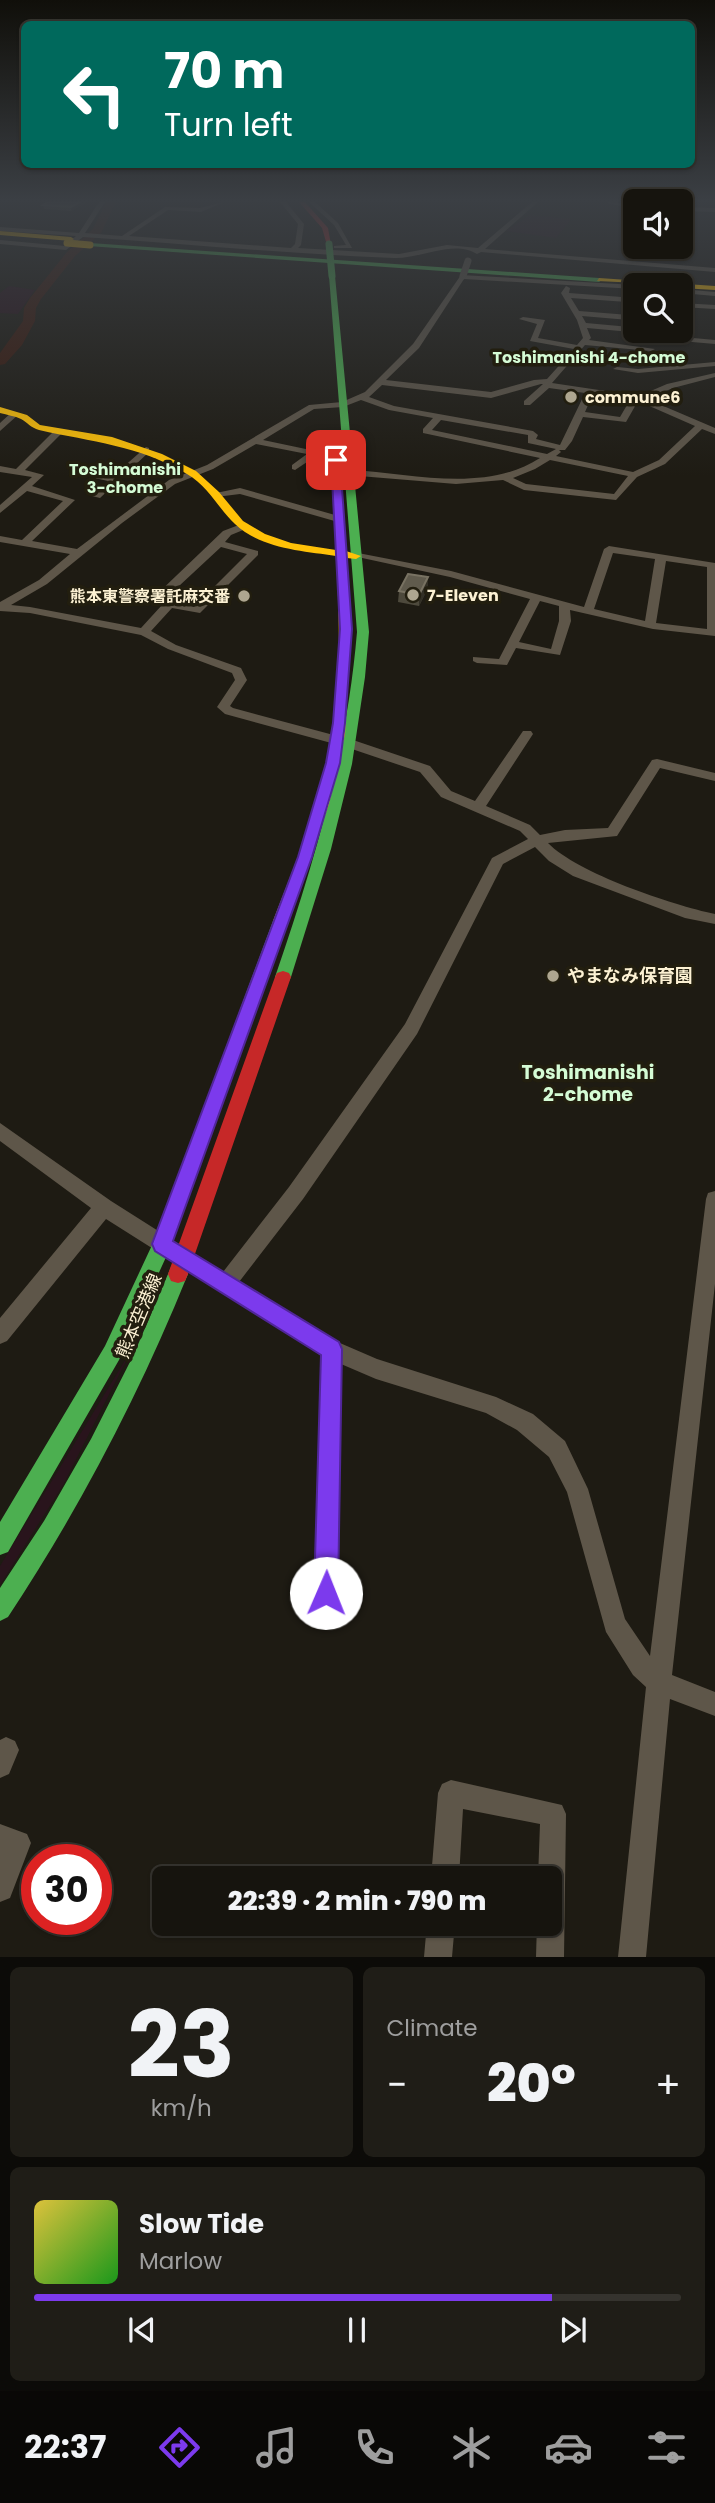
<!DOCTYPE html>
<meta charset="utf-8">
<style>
:root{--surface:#16140e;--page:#1f1d17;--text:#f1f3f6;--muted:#9e9e9e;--line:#35332e;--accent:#7c3aed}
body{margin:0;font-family:Poppins,"Noto Sans JP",sans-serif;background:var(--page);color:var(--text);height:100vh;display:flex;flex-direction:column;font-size:26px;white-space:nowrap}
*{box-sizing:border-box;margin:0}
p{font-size:23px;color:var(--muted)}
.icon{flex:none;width:38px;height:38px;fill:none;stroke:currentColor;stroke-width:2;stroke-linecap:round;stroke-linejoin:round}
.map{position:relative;height:1957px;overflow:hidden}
.side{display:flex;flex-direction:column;gap:10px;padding:10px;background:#0c0b08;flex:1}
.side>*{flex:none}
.guide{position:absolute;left:21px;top:21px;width:674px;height:147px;border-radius:10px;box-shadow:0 2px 5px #0004,0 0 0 2px var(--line);background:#00695c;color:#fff;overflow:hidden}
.controls{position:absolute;left:623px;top:189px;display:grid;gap:14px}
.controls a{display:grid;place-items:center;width:70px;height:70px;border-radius:10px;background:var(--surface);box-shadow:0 2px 5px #0004,0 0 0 2px var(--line);font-size:35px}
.speed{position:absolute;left:21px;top:1844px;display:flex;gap:14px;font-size:35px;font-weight:700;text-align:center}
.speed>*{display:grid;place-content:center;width:91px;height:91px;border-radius:50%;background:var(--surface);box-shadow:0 2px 5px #0004,0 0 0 2px var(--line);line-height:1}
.speed .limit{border:10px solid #d22;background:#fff;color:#111}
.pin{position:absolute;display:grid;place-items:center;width:60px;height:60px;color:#fff;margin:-30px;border-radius:14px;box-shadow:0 4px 10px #0006}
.me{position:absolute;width:77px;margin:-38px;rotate:1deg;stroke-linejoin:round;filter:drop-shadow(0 0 5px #0008)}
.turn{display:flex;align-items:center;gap:24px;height:147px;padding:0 28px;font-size:32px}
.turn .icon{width:91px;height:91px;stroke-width:2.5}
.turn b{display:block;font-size:49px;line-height:60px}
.big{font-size:52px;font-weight:800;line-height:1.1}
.side .card{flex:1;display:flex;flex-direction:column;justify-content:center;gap:10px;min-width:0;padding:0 24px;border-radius:10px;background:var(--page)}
.side .dial{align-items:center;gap:0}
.dial b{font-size:91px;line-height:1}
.song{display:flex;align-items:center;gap:21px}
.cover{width:84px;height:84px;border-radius:10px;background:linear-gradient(135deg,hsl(50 70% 55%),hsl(120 70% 35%))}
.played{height:7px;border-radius:4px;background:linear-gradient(90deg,var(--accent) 80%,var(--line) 80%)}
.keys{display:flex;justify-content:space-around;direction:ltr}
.heat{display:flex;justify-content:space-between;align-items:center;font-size:38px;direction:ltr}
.side .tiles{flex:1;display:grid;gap:10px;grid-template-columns:1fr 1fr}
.card:last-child{grid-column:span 2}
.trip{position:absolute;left:152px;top:1866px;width:410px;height:70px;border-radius:10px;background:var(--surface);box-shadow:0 2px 5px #0004,0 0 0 2px var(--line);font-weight:800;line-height:70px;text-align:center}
.tabs{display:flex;height:112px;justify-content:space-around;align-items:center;background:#090806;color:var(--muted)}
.tabs .icon{width:49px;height:49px}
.tabs .on{color:var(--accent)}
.tabs b{font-size:32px;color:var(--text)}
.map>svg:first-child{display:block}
.green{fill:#29141c}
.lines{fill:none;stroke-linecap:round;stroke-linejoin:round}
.river{fill:#3a1a0e;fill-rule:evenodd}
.street{fill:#5e5649;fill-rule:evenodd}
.fast{fill:#4caf50;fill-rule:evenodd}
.slow{fill:#ffc107;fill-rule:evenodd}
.jam{fill:#c62828;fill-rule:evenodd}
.street-bridge{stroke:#5e5649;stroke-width:7}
.fast-bridge{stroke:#4caf50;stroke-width:7}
.slow-bridge{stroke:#ffc107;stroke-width:7}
.wall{fill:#4d493c}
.shaded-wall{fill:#322f25}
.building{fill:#605b4d;stroke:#787262;stroke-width:2}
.route{fill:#7c3aed;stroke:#51269a;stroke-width:2}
.poi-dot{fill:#aea690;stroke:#221e0f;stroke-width:2.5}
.labels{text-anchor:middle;stroke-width:7;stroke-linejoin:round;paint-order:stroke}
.far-neighbourhood-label{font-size:16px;font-weight:bold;fill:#d5fcd5;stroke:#221e0f}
.far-poi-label{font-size:16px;font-weight:bold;fill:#fcf1d3;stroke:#221e0f;text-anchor:start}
.poi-label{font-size:18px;font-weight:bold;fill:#fcf1d3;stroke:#221e0f;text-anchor:start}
.street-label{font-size:18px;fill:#fcf1d3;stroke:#221e0f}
.neighbourhood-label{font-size:19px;font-weight:bold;fill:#d5fcd5;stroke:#221e0f}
</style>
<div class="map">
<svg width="715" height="1957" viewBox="0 0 715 1957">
<rect width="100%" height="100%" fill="#1e1b13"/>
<path class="green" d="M 530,215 L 571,219 L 556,238 L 506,231 Z
M 9,286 L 35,290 L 18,314 L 0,313 L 0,293 Z
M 151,1312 L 63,1485 L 0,1585 L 0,1566 L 124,1362 Z"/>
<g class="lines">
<path class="river" d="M 106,202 L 116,202 L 101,233 L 75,256 L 41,299 L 36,308 L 35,321 L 22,345 L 5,364 L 0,365 L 0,353 L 23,321 L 24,308 L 30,298 L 67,252 L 93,229 Z"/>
<path class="street" d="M 99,202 L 105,202 L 85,233 L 122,236 L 165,207 L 200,208 L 224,202 L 201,212 L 168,210 L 129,236 L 291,248 L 295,244 L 298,224 L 280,202 L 286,202 L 304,224 L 301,245 L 298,248 L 399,254 L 447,245 L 478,248 L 532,202 L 538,202 L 485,249 L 715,268 L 715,272 L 481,252 L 477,254 C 454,239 420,259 394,258 C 290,254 186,244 83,237 L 66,250 L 0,244 L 0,240 L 65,246 L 76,236 L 0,231 L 0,227 L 79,233 Z
M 309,202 L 315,202 L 338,223 L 352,248 L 334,248 L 334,246 L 346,245 L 334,225 Z
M 607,202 L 635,204 L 635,208 L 610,204 Z
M 681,207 L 715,208 L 715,212 L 681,211 Z
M 461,275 L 636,285 L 635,289 L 464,279 L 419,348 L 386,380 L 491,392 L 534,380 L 547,379 L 574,349 L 530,341 L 537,324 L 519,319 L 523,317 L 545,320 L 538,338 L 577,345 L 583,338 L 577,320 L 561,293 L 566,286 L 570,288 L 569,293 L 635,298 L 635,331 L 639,333 L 715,340 L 715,344 L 635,337 L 631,332 L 587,328 L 591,338 L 589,340 L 655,349 L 651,351 L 585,345 L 552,383 L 639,396 L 667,384 L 715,373 L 715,377 L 673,388 L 647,399 L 715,428 L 715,434 L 702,429 L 665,464 L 637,477 L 616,500 L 524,490 L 503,480 L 456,484 L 347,475 L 347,471 L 350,470 C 412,473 484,494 540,458 L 423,433 L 423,429 L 433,418 L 389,410 L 361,400 L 343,407 L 314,409 L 263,440 L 339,456 L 339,460 L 316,456 L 295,470 L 292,469 L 292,465 L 307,454 L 256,444 L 213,469 L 175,484 L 122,523 L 47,584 L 11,605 L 30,607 L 141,628 L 162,605 L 153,602 L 153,598 L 223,531 L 244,523 L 248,524 L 248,528 L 231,535 L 225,542 L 258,551 L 258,555 L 200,613 L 172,608 L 151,631 L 176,645 L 241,668 L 247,680 L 230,706 L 233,708 L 356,741 L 430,766 L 451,791 L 475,801 L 523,731 L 531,731 L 533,734 L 486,806 L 530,825 L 540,835 L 565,830 L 608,828 L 652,760 L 657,759 L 715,773 L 715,781 L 660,768 L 617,836 L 548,843 C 577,873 672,905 715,914 L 715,924 L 685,918 L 573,876 L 549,861 L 535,847 L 503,864 L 417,1034 L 303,1199 L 239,1282 L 326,1337 L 377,1359 L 496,1397 L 533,1414 L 565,1441 L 588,1489 L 625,1619 L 650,1656 L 706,1199 L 708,1193 L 715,1191 L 715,1284 L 672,1675 L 715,1692 L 715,1716 L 670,1699 L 646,1957 L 618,1957 L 646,1687 L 633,1675 L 606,1632 L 567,1492 L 549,1457 L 517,1430 L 486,1413 L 376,1379 L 341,1364 L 338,1593 L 334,1601 L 326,1605 L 318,1601 L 314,1593 L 321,1355 L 106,1219 L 7,1341 L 0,1344 L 0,1318 L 91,1208 L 0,1141 L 0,1123 L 111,1201 L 223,1272 L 289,1187 L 405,1024 L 492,858 L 528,839 L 520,831 L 441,797 L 420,772 L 346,747 L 225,714 L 217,707 L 235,680 L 232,673 L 168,649 L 141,635 L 30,613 L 0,611 L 0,602 L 39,580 L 70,554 L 0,542 L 0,536 L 22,540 L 63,501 L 27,491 L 0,513 L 0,505 L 32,477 L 0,472 L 0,466 L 16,469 L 55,430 L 61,430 L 61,434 L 25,470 L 44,475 L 32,486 L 75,500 L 32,541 L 77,549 L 169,480 L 207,465 L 309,405 L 342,402 L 365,392 L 413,344 ZM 571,298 L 627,302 L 629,315 L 579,311 ZM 582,316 L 629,320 L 630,327 L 586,323 ZM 541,384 L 543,384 L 524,401 L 524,405 L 530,405 L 549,388 L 585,393 L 560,445 L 536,439 L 538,435 L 533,431 L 394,406 L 369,397 L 382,385 L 491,398 ZM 593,394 L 630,400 L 620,417 L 585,412 ZM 638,401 L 695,426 L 659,460 L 633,472 L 556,456 L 561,452 L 559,450 L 565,450 L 572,441 L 583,417 L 626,422 ZM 441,420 L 528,435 L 528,443 L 556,449 L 547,454 L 432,430 ZM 550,460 L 628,476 L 614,494 L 526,484 L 513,478 L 535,469 ZM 221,547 L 247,554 L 194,607 L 165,599 Z
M 681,289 L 715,292 L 715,296 L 681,293 Z
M 681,303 L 715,305 L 715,309 L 681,307 Z
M 681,322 L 687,322 L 688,324 L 681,326 Z
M 715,362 L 715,366 L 638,373 L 613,369 L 617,367 L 638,369 Z
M 12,412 L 19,414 L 0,431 L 0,423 Z
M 146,447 L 149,448 L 149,452 L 100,498 L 92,496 L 108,481 L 90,477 L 74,469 L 79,466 L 113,476 Z
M 240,488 L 342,517 L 343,519 L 338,522 L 240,494 L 216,497 L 211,494 Z
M 609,546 L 715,563 L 715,636 L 653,629 L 570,610 L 571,621 L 560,655 L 516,648 L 507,665 L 477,663 L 473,661 L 473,657 L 499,659 L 530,599 L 450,577 L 353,556 L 358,553 L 451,571 L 584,607 L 604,549 ZM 613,553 L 655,559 L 645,621 L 594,609 ZM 666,561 L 707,567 L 707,629 L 656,623 ZM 540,601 L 559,606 L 559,621 L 551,649 L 519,642 Z
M 6,1737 L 15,1741 L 19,1750 L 9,1774 L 0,1778 L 0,1740 Z
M 451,1780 L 562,1805 L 566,1814 L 564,1957 L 536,1957 L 537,1923 L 550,1923 L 550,1878 L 538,1878 L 540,1824 L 463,1809 L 459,1878 L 431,1878 L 438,1793 L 442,1784 Z
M 0,1824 L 27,1834 L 31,1843 L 10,1898 L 0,1902 Z
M 427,1923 L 455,1923 L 452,1957 L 424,1957 Z"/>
<path class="fast" d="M 90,243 L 599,278 L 602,280 L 599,282 L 88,246 Z
M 332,274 L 335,276 L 369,632 L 365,677 L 352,764 L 331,849 L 291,977 L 289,981 L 277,981 L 275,977 C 314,864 347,752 357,632 L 329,276 Z
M 281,916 L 289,921 L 172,1244 L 119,1360 L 8,1552 L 0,1555 L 0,1522 L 105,1346 L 153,1243 L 273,921 Z
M 178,1265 L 185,1267 L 188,1274 C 139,1395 80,1508 8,1617 L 0,1621 L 0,1588 L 44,1521 L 91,1439 L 134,1354 L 171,1267 Z"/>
<path class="slow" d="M 0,231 L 71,237 L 74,239 L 71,241 L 0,235 Z
M 599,278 L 715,286 L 715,290 L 681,288 L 681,285 L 597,281 Z
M 0,407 L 27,415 L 40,425 L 112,437 L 162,454 L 196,471 L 219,492 L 243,521 L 265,534 L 291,543 L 336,550 L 334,520 L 339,517 L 344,520 L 346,551 L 361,556 L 356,559 L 347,558 L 350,642 L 345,734 L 329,804 L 286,925 L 281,926 L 273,921 C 293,870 314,818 327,764 C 342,696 340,625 336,556 C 303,551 261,549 235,524 C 218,508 208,486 187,474 C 138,445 92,442 39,430 C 31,428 27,422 21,419 C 15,416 7,415 0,413 Z"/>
<path class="jam" d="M 299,202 L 305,202 L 328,228 L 331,245 L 327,245 L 322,228 Z
M 283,971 L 289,973 L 291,977 L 188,1274 L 185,1281 L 178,1283 L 171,1281 L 168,1274 L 275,977 L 277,973 Z"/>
<path class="street-bridge" d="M 463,276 L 468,261"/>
<path class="fast-bridge" d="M 329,244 L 332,276"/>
<path class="slow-bridge" d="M 67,243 L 90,245"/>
</g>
<path class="wall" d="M 87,202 L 71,211 L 44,209 L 43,205 Z
M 428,577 L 428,588 L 419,606 L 398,602 L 399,591 Z"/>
<path class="shaded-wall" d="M 80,202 L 87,202 L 71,211 L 71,207 Z
M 428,577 L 428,588 L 419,606 L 419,595 Z"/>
<path class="building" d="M 48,202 L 80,202 L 71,207 L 43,205 Z
M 408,574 L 428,577 L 419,595 L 399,591 Z"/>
<linearGradient id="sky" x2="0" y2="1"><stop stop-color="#100f0a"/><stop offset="0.42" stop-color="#3b3f44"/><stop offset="1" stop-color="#3b3f44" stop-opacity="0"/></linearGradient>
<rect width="715" height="476" fill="url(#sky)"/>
<path class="route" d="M 336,457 L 340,460 L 352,629 L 345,723 L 340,763 L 312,857 L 173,1241 L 339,1342 L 342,1349 L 338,1593 L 334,1601 L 326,1605 L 317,1601 L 314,1593 L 321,1355 L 155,1251 L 152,1244 L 298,857 L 326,763 L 333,723 L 340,629 L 331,460 Z"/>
<g class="poi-dot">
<circle cx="571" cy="397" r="7"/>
<circle cx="413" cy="595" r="7"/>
<circle cx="244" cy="596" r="7"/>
<circle cx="553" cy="976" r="7"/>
</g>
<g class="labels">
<g class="far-neighbourhood-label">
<text x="589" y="363">Toshimanishi 4-chome</text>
<text x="125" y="475">Toshimanishi<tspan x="125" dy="18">3-chome</tspan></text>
</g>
<g class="far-poi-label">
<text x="585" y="403">commune6</text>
<text x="427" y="601">7-Eleven</text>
<text x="230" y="602" text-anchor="end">熊本東警察署託麻交番</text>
</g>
<g class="poi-label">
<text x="567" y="982">やまなみ保育園</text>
</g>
<g class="street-label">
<text transform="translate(139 1316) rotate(-67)" y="6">熊本空港線</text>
</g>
<g class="neighbourhood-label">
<text x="588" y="1079">Toshimanishi<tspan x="588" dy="22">2-chome</tspan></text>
</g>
</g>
</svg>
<div class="controls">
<a><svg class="icon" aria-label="sound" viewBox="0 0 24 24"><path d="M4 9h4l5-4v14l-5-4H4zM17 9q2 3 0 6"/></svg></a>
<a><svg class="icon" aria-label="search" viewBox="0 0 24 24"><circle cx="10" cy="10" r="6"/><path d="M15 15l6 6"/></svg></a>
</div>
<div class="speed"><div class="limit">30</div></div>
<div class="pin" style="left:336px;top:460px;background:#d93025"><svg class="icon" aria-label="arrive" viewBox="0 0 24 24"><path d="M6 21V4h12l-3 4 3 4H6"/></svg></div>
<svg class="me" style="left:326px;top:1593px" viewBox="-20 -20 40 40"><circle r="19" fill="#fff"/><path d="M0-13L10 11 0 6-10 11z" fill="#7c3aed"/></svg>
<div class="trip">22:39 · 2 min · 790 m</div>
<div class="guide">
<div class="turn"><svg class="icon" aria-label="left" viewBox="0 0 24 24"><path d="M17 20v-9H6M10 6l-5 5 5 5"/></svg><div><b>70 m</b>Turn left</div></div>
</div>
</div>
<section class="side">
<div class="tiles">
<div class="card dial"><b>23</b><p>km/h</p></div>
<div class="card"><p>Climate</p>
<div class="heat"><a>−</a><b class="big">20°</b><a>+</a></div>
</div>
<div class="card">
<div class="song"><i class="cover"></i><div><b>Slow Tide</b><p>Marlow</p></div></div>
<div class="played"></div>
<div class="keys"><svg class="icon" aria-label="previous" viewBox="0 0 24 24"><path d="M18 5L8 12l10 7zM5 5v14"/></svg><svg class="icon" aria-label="pause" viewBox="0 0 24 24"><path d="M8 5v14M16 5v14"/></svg><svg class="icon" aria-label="next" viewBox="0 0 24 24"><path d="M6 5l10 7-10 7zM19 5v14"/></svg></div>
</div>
</div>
</section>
<nav class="tabs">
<b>22:37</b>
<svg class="icon on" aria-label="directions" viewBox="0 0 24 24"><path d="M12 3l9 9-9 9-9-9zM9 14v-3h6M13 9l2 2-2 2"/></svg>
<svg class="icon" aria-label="music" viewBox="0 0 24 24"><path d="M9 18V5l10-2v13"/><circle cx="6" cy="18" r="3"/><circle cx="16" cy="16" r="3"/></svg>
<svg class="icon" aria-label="phone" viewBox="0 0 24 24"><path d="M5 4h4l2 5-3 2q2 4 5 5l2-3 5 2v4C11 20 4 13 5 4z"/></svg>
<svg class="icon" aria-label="climate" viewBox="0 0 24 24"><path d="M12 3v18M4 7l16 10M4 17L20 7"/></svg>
<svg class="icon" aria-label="car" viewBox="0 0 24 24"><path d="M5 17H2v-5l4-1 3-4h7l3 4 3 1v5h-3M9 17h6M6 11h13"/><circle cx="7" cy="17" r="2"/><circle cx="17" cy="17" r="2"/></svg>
<svg class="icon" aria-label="filters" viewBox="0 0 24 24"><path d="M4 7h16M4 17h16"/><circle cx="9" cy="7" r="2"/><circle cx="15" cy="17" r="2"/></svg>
</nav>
